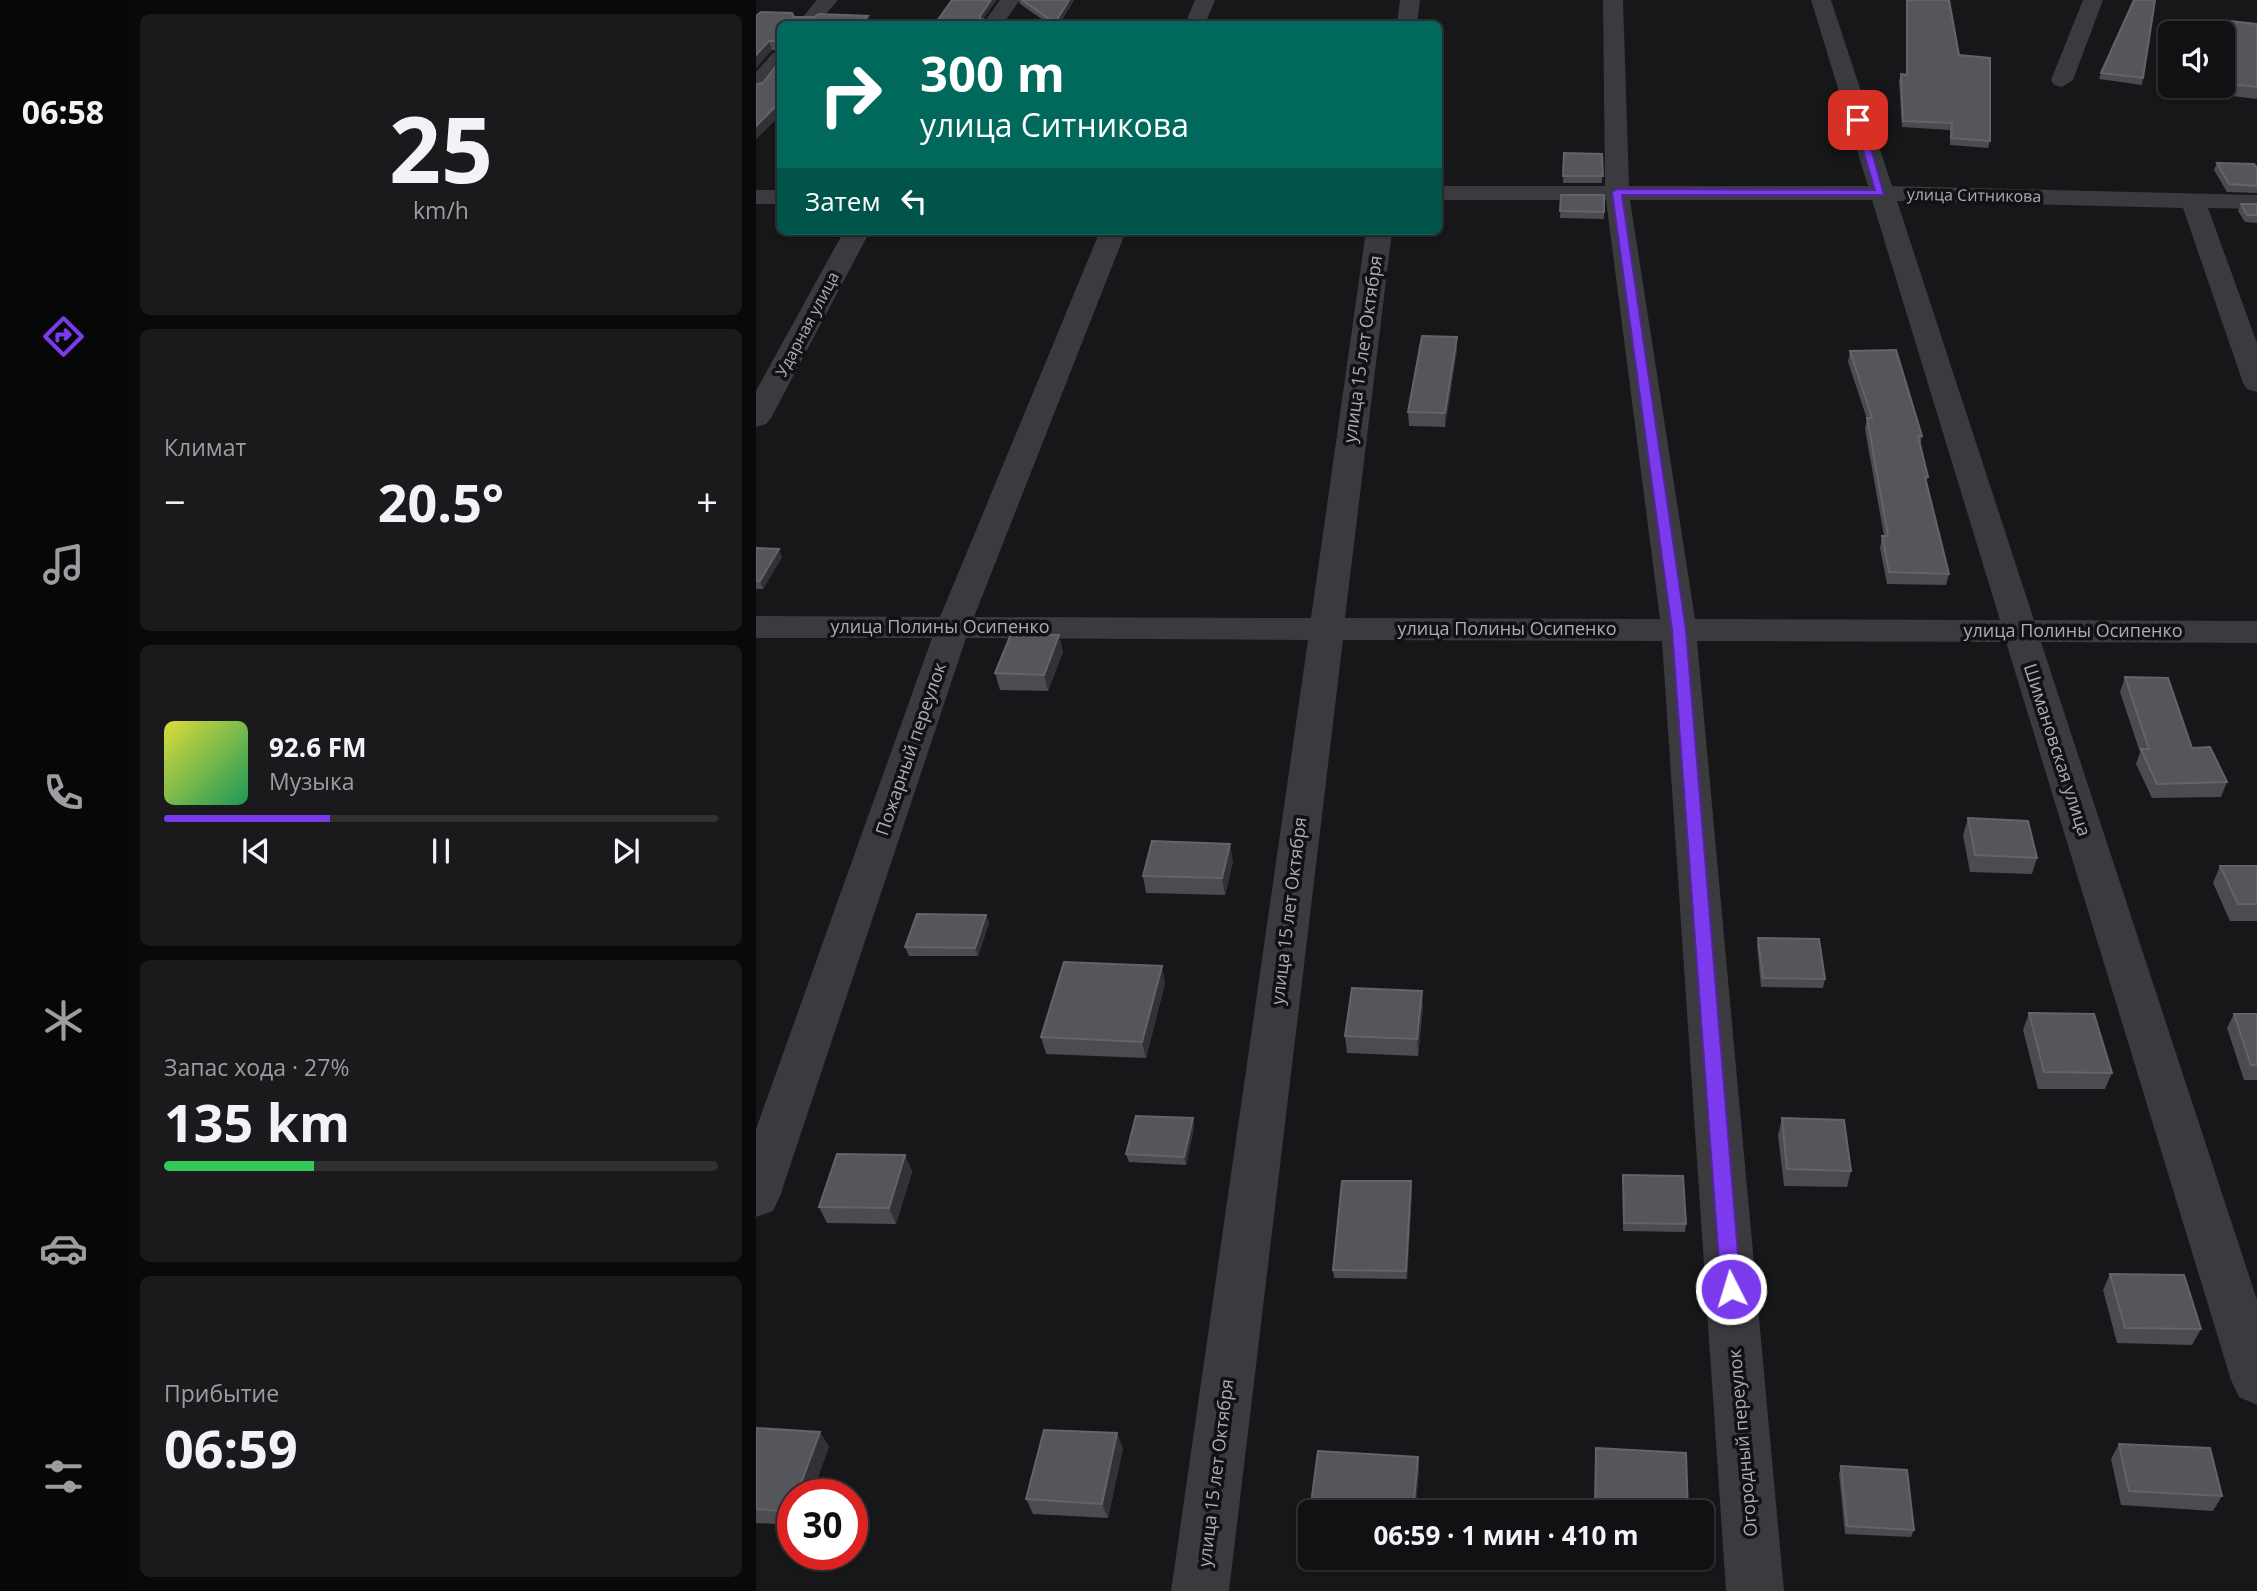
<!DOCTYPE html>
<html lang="ru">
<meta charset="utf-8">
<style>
:root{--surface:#111113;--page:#1a1a1c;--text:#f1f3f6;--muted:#9c9da0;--line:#303133;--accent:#7c3aed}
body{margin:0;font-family:"Open Sans",sans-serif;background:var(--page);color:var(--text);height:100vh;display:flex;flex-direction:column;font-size:26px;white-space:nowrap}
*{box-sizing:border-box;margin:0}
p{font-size:23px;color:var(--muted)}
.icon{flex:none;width:38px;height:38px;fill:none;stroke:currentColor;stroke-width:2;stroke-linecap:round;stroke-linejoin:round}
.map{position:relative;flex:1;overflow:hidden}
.side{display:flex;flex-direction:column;gap:14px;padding:14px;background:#09090a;width:630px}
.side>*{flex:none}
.hud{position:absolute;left:21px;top:21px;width:665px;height:214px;border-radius:10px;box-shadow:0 2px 5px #0004,0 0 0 2px var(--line);background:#00695c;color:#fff;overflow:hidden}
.controls{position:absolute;left:1402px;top:21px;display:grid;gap:14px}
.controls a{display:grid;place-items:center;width:77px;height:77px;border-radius:10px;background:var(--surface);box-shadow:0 2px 5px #0004,0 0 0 2px var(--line);font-size:35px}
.speed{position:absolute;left:21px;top:1479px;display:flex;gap:14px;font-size:35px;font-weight:700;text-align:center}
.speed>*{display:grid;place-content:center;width:91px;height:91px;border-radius:50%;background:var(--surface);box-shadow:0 2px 5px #0004,0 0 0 2px var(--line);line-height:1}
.speed .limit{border:10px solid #d22;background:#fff;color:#111}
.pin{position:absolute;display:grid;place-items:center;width:60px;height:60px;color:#fff;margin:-30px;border-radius:14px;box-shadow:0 4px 10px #0006}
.me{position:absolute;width:77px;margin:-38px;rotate:355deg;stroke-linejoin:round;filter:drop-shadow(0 0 5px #0008)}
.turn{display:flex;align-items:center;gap:24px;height:147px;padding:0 28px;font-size:32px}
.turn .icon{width:91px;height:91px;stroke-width:2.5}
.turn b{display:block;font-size:49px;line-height:60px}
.then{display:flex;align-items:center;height:66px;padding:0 28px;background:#0003;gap:14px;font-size:26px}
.big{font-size:52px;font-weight:700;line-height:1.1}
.side .tile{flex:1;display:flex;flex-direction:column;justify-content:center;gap:10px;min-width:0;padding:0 24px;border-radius:10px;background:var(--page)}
.side .dial{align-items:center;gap:0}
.dial b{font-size:91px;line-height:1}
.song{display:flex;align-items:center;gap:21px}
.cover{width:84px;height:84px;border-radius:10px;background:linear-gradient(135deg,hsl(60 70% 55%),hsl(150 70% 35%))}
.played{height:7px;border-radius:4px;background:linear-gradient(90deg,var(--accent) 30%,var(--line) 30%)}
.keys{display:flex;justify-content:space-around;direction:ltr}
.heat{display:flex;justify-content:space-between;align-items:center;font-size:38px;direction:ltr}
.charge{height:10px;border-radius:5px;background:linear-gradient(90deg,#34c759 27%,var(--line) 0)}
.trip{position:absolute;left:542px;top:1500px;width:416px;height:70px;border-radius:10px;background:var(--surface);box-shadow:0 2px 5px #0004,0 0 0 2px var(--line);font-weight:700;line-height:70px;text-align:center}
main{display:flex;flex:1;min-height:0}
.tabs{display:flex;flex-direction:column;width:126px;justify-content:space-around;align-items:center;background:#070708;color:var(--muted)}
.tabs .icon{width:49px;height:49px}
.tabs .active{color:var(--accent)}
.tabs b{font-size:32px;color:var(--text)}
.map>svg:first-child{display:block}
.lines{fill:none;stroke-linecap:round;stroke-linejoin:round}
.minor{fill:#3a3a3f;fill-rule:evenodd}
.wall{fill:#4b4b51}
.shaded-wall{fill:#323236}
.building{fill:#55565c;stroke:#63636a;stroke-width:2}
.route{fill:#7c3aed;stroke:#51269a;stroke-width:2}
.labels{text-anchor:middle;stroke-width:7;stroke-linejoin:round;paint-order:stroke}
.far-street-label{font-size:16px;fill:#aaacb8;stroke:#121214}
.street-label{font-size:18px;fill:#aaacb8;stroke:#121214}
</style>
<main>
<nav class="tabs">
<b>06:58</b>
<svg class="icon active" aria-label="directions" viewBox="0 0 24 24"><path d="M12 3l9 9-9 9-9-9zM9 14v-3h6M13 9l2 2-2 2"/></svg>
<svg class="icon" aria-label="music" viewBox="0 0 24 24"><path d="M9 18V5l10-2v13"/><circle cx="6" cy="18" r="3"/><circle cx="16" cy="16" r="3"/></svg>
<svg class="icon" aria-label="phone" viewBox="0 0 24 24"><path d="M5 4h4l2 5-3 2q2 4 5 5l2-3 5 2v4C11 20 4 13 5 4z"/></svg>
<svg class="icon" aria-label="climate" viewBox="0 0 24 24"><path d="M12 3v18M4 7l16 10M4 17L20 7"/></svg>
<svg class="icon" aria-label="car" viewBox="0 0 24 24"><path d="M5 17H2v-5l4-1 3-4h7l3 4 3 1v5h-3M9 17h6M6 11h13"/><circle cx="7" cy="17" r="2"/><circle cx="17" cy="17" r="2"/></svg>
<svg class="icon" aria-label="filters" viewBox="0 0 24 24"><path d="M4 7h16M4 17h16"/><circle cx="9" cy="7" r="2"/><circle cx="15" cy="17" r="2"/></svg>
</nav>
<section class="side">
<div class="tile dial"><b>25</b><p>km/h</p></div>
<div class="tile"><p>Климат</p>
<div class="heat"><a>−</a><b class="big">20.5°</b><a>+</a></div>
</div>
<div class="tile">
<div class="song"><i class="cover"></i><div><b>92.6 FM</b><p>Музыка</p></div></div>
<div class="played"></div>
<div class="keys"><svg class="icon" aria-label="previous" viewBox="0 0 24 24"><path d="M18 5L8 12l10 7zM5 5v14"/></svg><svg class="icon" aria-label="pause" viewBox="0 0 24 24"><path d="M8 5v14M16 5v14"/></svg><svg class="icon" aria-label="next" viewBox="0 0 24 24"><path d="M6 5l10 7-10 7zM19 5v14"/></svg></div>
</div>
<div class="tile"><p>Запас хода · 27%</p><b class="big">135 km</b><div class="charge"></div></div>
<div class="tile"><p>Прибытие</p><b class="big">06:59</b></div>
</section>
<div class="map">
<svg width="1501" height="1591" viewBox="0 0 1501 1591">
<rect width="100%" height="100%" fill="#171719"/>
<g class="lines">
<path class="minor" d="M 61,0 L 82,0 L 61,24 L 41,24 Z
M 244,0 L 264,0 L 247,24 L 227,24 Z
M 439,0 L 459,0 L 449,24 L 429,24 Z
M 644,0 L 664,0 L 661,24 L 641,24 Z
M 847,0 L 867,0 L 873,186 L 1112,186 L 1055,0 L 1075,0 L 1136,186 L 1501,195 L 1501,209 L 1452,208 L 1501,343 L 1501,392 L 1491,389 L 1487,383 L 1427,208 L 1141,201 L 1278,620 L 1501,621 L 1501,643 L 1285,642 L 1501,1300 L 1501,1405 L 1483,1397 L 1475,1380 L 1250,642 L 941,641 L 1028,1591 L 970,1591 L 906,641 L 587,640 L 473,1591 L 415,1591 L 552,640 L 210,638 L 24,1196 L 17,1211 L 0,1217 L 0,1129 L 176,638 L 0,638 L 0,616 L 184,617 L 344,231 L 370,231 L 218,617 L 555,618 L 610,231 L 636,231 L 589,618 L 904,619 L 850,200 L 682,200 L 682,186 L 849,186 ZM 874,200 L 1116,200 L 1244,620 L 939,619 Z
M 1327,0 L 1347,0 L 1317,80 L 1306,87 L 1298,85 L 1295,80 Z
M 24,51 L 24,70 L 8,91 L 0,93 L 0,72 L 17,53 Z
M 0,190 L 24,190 L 24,204 L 0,204 Z
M 88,231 L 114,231 L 15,418 L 10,424 L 0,427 L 0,391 Z"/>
</g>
<path class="wall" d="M 263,0 L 318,0 L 303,24 L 293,24 L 264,4 Z
M 1150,0 L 1193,0 L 1203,55 L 1234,141 L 1232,148 L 1194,145 L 1194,130 L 1146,127 L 1143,81 L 1145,74 L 1150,75 Z
M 0,16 L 38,17 L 112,16 L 114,24 L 24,24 L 24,115 L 0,139 L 0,84 L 7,83 L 23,62 L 24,51 L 16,50 L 0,68 Z
M 1474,21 L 1501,24 L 1501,99 L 1460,94 L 1462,86 L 1466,86 L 1466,55 L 1470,32 Z
M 1345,73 L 1387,78 L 1386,85 L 1343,79 Z
M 808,153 L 846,154 L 846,183 L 807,183 Z
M 1461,163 L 1501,168 L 1501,193 L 1471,192 L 1458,170 Z
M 805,195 L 848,195 L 848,219 L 804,218 Z
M 1485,204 L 1501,204 L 1501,223 L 1489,222 L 1482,211 Z
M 701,337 L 701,350 L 689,427 L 653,426 L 652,412 Z
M 1094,351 L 1166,436 L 1164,446 L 1172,477 L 1170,484 L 1193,574 L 1190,585 L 1131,584 L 1124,548 L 1126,536 L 1128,536 L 1109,429 L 1111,419 L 1092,362 Z
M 0,548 L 26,557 L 7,589 L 0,589 Z
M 303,635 L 307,652 L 292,691 L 244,690 L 239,673 Z
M 1369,677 L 1436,748 L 1471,782 L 1465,797 L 1396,798 L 1380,764 L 1384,752 L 1364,692 Z
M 1212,818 L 1281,858 L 1276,874 L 1214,872 L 1207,835 Z
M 477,861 L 469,895 L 390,893 L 387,876 Z
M 1464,866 L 1501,866 L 1501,921 L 1474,921 L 1457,883 Z
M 230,915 L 233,923 L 222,956 L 153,956 L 149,947 Z
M 1002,938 L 1069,979 L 1067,988 L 1005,987 L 1001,946 Z
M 409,983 L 390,1058 L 290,1054 L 285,1037 Z
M 667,1007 L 662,1056 L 591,1053 L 589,1036 Z
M 1273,1013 L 1356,1073 L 1349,1089 L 1282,1089 L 1267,1030 Z
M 1478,1014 L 1501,1014 L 1501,1080 L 1488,1080 L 1471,1028 Z
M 1026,1118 L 1095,1171 L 1091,1187 L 1028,1186 L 1022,1135 Z
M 438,1127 L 430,1165 L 373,1162 L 370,1154 Z
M 149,1155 L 156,1172 L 140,1224 L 71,1223 L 63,1207 Z
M 867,1175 L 930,1224 L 929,1232 L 867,1231 Z
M 655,1181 L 656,1190 L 651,1279 L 578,1278 L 577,1270 Z
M 1354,1274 L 1445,1329 L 1436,1345 L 1361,1343 L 1347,1290 Z
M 0,1428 L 73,1446 L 56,1494 L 37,1494 L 37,1525 L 0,1523 Z
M 1363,1444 L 1466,1496 L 1457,1511 L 1365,1505 L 1355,1459 Z
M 367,1448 L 352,1518 L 277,1514 L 270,1499 Z
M 840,1449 L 932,1512 L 838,1512 Z
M 562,1451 L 662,1457 L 663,1471 L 659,1512 L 555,1512 L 555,1540 L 552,1526 Z
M 1085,1466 L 1158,1530 L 1155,1537 L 1089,1534 L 1083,1474 Z"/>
<path class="shaded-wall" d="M 235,0 L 241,0 L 225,22 L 224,16 Z
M 313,0 L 318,0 L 303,24 L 299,24 L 299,23 Z
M 112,16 L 114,24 L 103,24 Z
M 13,41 L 16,50 L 0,68 L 0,55 Z
M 24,102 L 24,115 L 0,139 L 0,126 Z
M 701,337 L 701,350 L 689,427 L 689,413 Z
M 23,549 L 26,557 L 7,589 L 4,581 Z
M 303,635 L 307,652 L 292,691 L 288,675 Z
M 474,844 L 477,861 L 469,895 L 466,878 Z
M 230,915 L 233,923 L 222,956 L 219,948 Z
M 406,966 L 409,983 L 390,1058 L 386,1042 Z
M 666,991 L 667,1007 L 662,1056 L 661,1039 Z
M 437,1118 L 438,1127 L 430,1165 L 428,1157 Z
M 149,1155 L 156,1172 L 140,1224 L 133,1208 Z
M 655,1181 L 656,1190 L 651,1279 L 650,1271 Z
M 64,1432 L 73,1446 L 56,1494 L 41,1494 Z
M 361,1433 L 367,1448 L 352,1518 L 346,1504 Z
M 662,1457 L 663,1471 L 659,1512 L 657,1512 Z"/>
<path class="building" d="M 196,0 L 235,0 L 224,16 L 224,19 L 230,20 L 227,24 L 179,24 Z
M 266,0 L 313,0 L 299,23 Z
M 1151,0 L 1193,0 L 1203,55 L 1234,58 L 1234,141 L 1195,138 L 1196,123 L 1147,121 L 1145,74 L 1151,75 Z
M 1378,0 L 1399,0 L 1387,78 L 1345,73 Z
M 5,12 L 36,13 L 38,17 L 58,17 L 63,14 L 112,16 L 103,24 L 24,24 L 24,102 L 0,126 L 0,84 L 7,83 L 23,62 L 24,41 L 13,41 L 0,55 L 0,16 Z
M 1474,21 L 1501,24 L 1501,87 L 1466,83 L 1466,64 Z
M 808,153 L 846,154 L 847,176 L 807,176 Z
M 1461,163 L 1498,164 L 1501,168 L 1501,186 L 1473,184 Z
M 805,195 L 848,195 L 848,212 L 804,211 Z
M 1485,204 L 1501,204 L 1501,215 L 1491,215 Z
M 666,336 L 701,337 L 689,413 L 652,412 Z
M 1140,350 L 1166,436 L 1162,436 L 1172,477 L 1169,477 L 1193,574 L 1133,572 L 1126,536 L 1132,536 L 1111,418 L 1116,418 L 1094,351 Z
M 0,548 L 23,549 L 4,581 L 0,581 Z
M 255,634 L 303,635 L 288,675 L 239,673 Z
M 1369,677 L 1412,678 L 1436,748 L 1454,747 L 1471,782 L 1401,784 L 1385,749 L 1393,749 Z
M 1212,818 L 1272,821 L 1281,858 L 1219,855 Z
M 396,841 L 474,844 L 466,878 L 387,876 Z
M 1464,866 L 1501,866 L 1501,904 L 1482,904 Z
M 161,914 L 230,915 L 219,948 L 149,947 Z
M 1002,938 L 1063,939 L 1069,979 L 1007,978 Z
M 308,962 L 406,966 L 386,1042 L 285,1037 Z
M 596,988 L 666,991 L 661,1039 L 589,1036 Z
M 1273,1013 L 1338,1014 L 1356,1073 L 1288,1072 Z
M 1478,1014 L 1501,1014 L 1501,1065 L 1495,1065 Z
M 380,1116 L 437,1118 L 428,1157 L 370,1154 Z
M 1026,1118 L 1088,1120 L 1095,1171 L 1031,1169 Z
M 81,1154 L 149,1155 L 133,1208 L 63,1207 Z
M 867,1175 L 927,1176 L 930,1224 L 868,1223 Z
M 586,1181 L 655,1181 L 650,1271 L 577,1270 Z
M 1354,1274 L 1428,1275 L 1445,1329 L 1369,1328 Z
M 0,1428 L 64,1432 L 41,1494 L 37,1494 L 37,1507 L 35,1512 L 0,1509 Z
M 288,1430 L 361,1433 L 346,1504 L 270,1499 Z
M 1363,1444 L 1454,1448 L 1466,1496 L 1373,1491 Z
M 840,1448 L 930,1453 L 932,1512 L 839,1512 Z
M 562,1451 L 662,1457 L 657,1512 L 555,1512 L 555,1526 L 552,1526 Z
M 1085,1466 L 1151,1470 L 1158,1530 L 1091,1526 Z"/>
<path class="route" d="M 1102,118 L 1107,120 L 1128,195 L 866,195 L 930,630 L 985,1289 L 982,1296 L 975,1298 L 968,1296 L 965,1289 L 916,630 L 856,192 L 861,189 L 1119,190 L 1098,120 Z"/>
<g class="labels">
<g class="far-street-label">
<text transform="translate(1218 195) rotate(1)" y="6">улица Ситникова</text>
<text transform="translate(51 324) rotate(-62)" y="6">Ударная улица</text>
</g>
<g class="street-label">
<text transform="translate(607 349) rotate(-82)" y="6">улица 15 лет Октября</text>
<text x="184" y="633">улица Полины Осипенко</text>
<text x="751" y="635">улица Полины Осипенко</text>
<text x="1317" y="637">улица Полины Осипенко</text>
<text transform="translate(155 749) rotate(-71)" y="6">Пожарный переулок</text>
<text transform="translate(1301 750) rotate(72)" y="6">Шимановская улица</text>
<text transform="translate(533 911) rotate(-83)" y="6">улица 15 лет Октября</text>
<text transform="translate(987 1443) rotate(-95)" y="6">Огородный переулок</text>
<text transform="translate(460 1473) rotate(-83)" y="6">улица 15 лет Октября</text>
</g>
</g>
</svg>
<div class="controls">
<a><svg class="icon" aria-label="sound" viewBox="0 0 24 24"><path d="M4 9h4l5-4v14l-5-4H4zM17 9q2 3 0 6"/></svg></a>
</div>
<div class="speed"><div class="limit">30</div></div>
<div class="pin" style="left:1102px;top:120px;background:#d93025"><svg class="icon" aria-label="arrive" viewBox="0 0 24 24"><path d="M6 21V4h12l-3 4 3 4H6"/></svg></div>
<svg class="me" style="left:975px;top:1289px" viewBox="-20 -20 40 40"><circle r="17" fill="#7c3aed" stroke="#fff" stroke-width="3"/><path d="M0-11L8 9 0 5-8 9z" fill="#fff"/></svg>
<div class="trip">06:59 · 1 мин · 410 m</div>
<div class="hud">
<div class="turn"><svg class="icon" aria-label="right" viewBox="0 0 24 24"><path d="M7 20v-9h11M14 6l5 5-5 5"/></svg><div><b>300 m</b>улица Ситникова</div></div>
<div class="then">Затем<svg class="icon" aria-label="left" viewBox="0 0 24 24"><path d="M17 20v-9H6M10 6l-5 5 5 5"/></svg></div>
</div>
</div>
</main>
